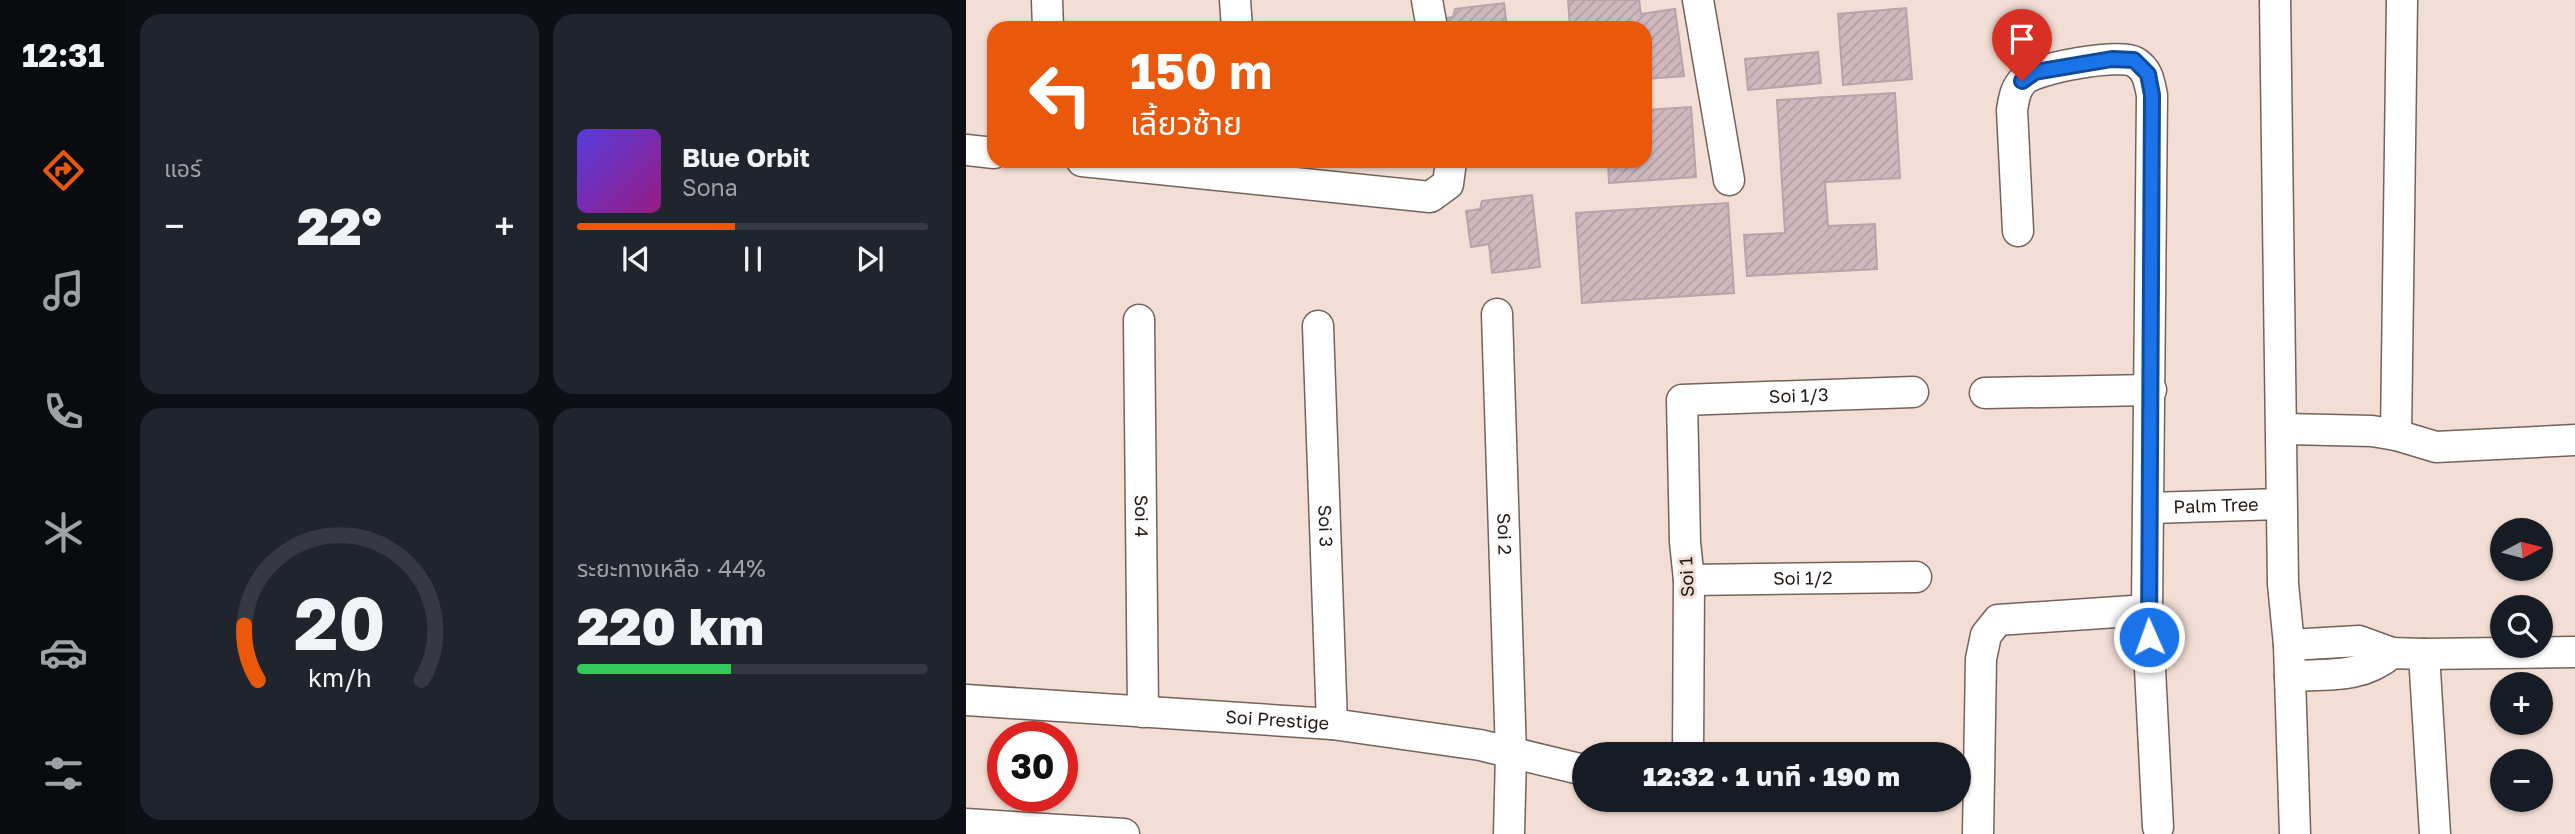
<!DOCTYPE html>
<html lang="th">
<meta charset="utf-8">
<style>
:root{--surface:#171b24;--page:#20242c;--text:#f1f3f6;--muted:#9ea1a6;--line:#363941;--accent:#ea580c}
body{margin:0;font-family:"Golos Text","Noto Sans Thai",sans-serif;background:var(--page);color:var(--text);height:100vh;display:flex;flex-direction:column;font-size:26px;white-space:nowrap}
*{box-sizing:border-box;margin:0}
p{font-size:23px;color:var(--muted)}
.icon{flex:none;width:38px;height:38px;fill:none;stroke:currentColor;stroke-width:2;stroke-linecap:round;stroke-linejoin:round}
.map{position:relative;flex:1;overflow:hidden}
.sheet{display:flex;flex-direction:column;gap:14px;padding:14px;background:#0d0f14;width:840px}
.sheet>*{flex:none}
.hud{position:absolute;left:21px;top:21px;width:665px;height:147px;border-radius:21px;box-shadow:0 2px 5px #0004;background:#ea580c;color:#fff;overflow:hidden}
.needle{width:46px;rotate:83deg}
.controls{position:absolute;left:1524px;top:518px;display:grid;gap:14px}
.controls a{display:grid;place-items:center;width:63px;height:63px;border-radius:50%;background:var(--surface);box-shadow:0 2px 5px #0004;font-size:35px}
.speed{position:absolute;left:21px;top:721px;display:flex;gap:14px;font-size:35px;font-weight:700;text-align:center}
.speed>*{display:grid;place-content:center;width:91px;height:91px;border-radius:50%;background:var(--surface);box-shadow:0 2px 5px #0004;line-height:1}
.speed .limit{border:10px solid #d22;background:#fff;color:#111}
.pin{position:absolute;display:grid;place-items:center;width:60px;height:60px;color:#fff;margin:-72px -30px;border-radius:50% 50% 50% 0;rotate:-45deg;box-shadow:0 0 7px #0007}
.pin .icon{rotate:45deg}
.me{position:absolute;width:77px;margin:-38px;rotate:358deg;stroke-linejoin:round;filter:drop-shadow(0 0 5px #0008)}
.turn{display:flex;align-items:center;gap:24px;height:147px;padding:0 28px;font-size:32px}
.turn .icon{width:91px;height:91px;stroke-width:2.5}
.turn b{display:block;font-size:49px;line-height:60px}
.big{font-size:52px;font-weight:800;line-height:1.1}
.sheet .tile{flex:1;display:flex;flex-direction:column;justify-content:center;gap:10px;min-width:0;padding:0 24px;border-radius:21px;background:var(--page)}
.sheet .dial{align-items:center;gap:0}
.dial svg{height:182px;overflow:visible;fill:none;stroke:var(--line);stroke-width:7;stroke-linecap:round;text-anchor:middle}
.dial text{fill:var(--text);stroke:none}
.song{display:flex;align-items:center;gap:21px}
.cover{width:84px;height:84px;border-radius:10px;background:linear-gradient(135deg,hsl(250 70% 55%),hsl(310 70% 35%))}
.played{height:7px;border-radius:4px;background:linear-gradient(90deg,var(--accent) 45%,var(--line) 45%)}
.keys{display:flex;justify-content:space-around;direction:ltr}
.heat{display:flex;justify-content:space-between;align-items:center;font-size:38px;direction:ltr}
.charge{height:10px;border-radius:5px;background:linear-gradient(90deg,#34c759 44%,var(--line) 0)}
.sheet .tiles{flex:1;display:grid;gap:14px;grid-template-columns:repeat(2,1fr)}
.trip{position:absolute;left:606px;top:742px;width:399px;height:70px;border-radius:35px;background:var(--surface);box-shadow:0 2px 5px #0004;font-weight:800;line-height:70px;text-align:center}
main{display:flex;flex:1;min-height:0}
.tab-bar{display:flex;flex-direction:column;width:126px;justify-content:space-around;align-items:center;background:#090b0e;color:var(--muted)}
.tab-bar .icon{width:49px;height:49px}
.tab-bar .on{color:var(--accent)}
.tab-bar b{font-size:32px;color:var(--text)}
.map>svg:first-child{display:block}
.building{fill:url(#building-hatch);stroke:#b8a3a9;stroke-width:2}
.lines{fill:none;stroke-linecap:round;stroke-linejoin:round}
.street-casing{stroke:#74635a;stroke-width:33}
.street{stroke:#fff;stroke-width:30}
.route-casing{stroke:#114b97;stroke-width:18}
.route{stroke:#1a73e8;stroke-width:12}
.labels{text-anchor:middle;stroke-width:6;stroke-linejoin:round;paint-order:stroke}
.street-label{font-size:18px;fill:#211a16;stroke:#f2ded4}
</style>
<main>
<nav class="tab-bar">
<b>12:31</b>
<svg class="icon on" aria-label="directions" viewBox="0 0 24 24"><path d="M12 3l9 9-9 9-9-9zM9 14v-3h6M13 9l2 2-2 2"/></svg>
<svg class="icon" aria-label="music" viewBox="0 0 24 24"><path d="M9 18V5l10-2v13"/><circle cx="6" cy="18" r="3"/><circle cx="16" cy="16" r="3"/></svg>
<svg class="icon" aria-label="phone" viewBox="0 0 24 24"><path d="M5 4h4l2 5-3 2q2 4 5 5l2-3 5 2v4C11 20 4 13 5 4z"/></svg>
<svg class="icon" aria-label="climate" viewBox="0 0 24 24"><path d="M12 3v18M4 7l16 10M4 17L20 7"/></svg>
<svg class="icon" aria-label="car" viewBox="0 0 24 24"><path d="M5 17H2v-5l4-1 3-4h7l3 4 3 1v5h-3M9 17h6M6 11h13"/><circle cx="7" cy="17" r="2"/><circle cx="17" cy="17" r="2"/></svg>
<svg class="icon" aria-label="filters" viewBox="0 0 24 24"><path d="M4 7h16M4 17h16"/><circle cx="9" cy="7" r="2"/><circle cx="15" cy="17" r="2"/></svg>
</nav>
<section class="sheet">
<div class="tiles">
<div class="tile"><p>แอร์</p>
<div class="heat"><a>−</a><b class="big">22°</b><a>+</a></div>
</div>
<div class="tile">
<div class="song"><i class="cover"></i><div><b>Blue Orbit</b><p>Sona</p></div></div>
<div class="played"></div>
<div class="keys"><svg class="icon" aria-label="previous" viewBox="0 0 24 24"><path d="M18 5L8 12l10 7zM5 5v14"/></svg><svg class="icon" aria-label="pause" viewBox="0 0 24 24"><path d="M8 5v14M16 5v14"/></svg><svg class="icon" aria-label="next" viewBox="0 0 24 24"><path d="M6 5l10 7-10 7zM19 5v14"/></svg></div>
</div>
<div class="tile dial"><svg viewBox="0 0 100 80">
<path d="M14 69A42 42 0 1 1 86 69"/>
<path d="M14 69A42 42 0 0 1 8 45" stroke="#ea580c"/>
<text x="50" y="56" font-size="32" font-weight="700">20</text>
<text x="50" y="72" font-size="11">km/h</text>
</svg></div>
<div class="tile"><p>ระยะทางเหลือ · 44%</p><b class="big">220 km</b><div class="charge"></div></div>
</div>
</section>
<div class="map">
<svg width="1609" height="834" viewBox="0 0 1609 834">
<defs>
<pattern id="building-hatch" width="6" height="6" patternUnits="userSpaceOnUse" patternTransform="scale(1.75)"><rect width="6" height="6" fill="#cfb9bf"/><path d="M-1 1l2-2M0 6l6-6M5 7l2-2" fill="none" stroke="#b19ea3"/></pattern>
</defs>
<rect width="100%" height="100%" fill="#f2ded4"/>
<path class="building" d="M 602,0 L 673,0 L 675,14 L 709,9 L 718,76 L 679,79 L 679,28 L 604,28 Z
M 538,3 L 541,28 L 473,28 L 472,19 L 487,17 L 489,9 Z
M 940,8 L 946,79 L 877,85 L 872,14 Z
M 852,52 L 855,83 L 782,90 L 779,59 Z
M 929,93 L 934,178 L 859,182 L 862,226 L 909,224 L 911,269 L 781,276 L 778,235 L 819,233 L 811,100 Z
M 725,107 L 730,177 L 643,183 L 642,161 L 679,161 L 679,110 Z
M 566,195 L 574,267 L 526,273 L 523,244 L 505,247 L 500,211 L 514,209 L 516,201 Z
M 762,203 L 768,293 L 616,303 L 610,213 Z"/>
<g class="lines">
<defs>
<g id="street">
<path d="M 81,0 L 82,28"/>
<path d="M 269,0 L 271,28"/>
<path d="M 461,0 L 466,28"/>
<path d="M 732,0 L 763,180"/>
<path d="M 1309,0 L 1317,584 L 1323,645 L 1329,834"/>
<path d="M 0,150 L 28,153"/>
<path d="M 116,161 L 464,197 L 482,184 L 485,161"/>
<path d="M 1052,231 L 1046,110 C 1048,99 1049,88 1058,80 C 1070,68 1154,53 1169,62 C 1182,70 1183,81 1186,95 L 1181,610 L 1192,827"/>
<path id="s1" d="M 531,314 L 545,754 L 543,834"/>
<path id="s2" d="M 173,320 L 177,712"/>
<path id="s3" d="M 352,326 L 366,724"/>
<path d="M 1019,393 L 1185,390"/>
<path d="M 1317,429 L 1406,431 L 1430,435 L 1470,447 L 1609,440"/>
<path d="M 1430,435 L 1436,0"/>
<path id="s4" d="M 1184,508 L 1315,504"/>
<path id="s5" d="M 723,580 L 950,577"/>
<path d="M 1323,645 L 1393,641 L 1426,653 L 1458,654 L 1609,652"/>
<path d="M 1458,654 L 1469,834"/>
<path d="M 1324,676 C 1362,674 1395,679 1426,653"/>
<path id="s6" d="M 0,700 L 366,724 L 514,745 L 618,770"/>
<path id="s7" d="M 722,754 L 723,580 L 719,542 L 716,400 L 947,392"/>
<path d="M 0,824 L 158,834"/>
<path d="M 1012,834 L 1015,659 L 1020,635 L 1032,620 L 1181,610"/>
</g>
</defs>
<use href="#street" class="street-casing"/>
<use href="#street" class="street"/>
</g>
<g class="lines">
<defs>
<path id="route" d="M 1056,81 L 1069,72 L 1146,59 L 1168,60 L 1182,74 L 1186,95 L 1183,637"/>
</defs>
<use href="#route" class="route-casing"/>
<use href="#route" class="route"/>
</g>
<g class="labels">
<g class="street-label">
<text dy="6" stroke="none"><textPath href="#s7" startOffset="471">Soi 1/3</textPath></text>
<text dy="6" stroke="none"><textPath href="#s4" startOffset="66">Palm Tree</textPath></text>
<text dy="6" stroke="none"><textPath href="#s2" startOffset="196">Soi 4</textPath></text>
<text dy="6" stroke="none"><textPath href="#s3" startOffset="200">Soi 3</textPath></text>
<text dy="6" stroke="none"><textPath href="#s1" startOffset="220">Soi 2</textPath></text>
<text transform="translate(721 577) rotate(-93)" y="6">Soi 1</text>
<text dy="6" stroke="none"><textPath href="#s5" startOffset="114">Soi 1/2</textPath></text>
<text dy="6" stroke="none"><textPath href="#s6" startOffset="312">Soi Prestige</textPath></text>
</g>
</g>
</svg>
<div class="controls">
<a><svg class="needle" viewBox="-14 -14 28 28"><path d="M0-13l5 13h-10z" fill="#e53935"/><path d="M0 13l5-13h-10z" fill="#9ea1a6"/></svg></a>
<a><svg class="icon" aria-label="search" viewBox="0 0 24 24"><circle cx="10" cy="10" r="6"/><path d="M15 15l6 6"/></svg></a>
<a>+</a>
<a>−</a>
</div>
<div class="speed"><div class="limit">30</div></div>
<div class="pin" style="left:1056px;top:81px;background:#d93025"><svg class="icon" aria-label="arrive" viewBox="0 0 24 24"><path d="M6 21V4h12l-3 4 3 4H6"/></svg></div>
<svg class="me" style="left:1183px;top:637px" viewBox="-20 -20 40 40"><circle r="17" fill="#1a73e8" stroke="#fff" stroke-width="3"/><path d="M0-11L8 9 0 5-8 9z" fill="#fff"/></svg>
<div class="trip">12:32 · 1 นาที · 190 m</div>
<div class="hud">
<div class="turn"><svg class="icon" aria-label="left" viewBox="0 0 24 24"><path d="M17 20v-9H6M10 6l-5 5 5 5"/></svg><div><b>150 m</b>เลี้ยวซ้าย</div></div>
</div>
</div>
</main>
